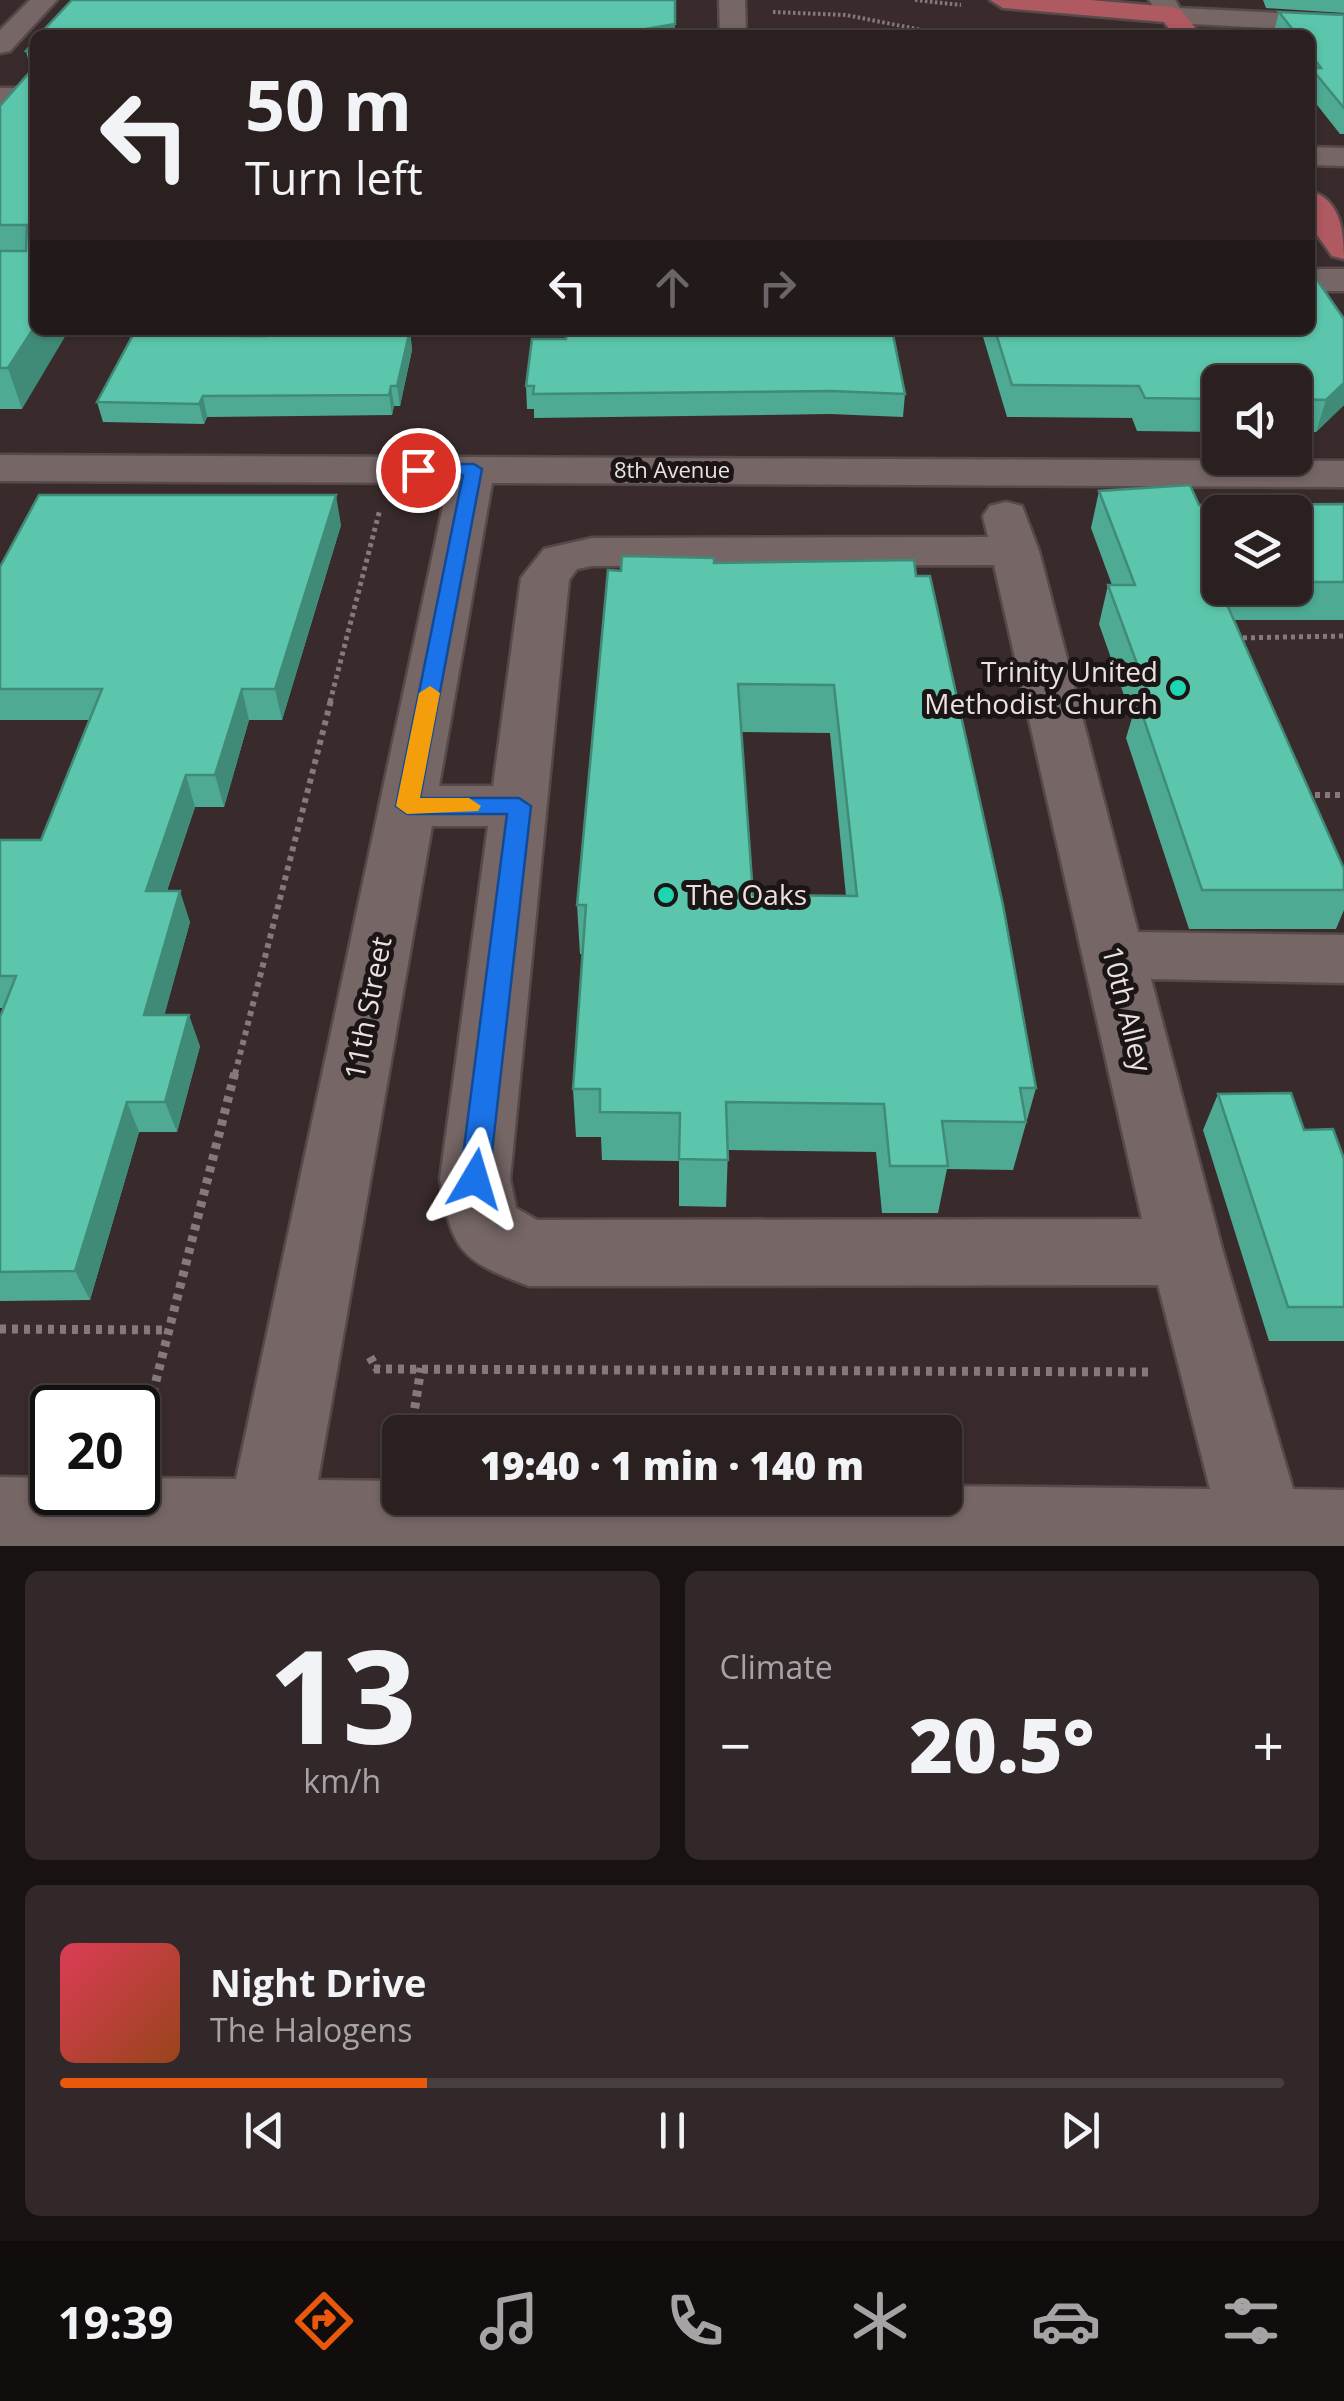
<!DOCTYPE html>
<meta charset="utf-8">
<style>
:root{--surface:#2b2020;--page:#332829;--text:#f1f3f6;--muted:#a6a3a5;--line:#473e3e;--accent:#ea580c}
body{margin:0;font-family:"Open Sans",sans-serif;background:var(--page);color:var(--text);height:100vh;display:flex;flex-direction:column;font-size:38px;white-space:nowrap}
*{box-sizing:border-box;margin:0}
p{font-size:32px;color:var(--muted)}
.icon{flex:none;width:55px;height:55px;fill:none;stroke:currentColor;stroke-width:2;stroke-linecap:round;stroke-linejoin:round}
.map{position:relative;height:1546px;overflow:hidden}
.details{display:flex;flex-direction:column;gap:25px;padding:25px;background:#181212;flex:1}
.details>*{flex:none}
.banner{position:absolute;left:30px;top:30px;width:1285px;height:305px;border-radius:15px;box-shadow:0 2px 8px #0004,0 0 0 2px var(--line);background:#2b2020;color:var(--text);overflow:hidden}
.controls{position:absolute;left:1202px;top:365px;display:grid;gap:20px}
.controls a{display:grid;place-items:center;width:110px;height:110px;border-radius:15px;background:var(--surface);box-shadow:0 2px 8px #0004,0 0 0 2px var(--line);font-size:50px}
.speed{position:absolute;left:30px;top:1385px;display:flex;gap:20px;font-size:50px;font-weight:700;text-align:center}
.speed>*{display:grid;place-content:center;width:130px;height:130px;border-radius:50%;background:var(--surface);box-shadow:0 2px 8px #0004,0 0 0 2px var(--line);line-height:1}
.speed .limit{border:5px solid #111;border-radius:15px;background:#fff;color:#111}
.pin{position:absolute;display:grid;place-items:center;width:85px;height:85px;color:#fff;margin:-42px;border:5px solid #fff;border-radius:50%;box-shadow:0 2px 10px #0007}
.me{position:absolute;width:110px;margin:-55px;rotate:7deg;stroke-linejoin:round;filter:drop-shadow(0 0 8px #0008)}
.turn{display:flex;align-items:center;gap:35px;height:210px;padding:0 50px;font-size:45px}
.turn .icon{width:130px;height:130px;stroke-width:2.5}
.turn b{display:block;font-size:70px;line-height:85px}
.lanes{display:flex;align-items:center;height:95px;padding:0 50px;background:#0003;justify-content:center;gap:50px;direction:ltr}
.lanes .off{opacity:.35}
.big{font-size:75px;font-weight:800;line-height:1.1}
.details .tile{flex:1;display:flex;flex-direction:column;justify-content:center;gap:15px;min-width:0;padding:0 35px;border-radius:15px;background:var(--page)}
.details .dial{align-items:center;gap:0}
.dial b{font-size:130px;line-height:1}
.song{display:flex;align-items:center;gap:30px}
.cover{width:120px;height:120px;border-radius:15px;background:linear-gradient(135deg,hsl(350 70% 55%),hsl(20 70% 35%))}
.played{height:10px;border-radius:5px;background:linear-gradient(90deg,var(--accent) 30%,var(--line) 30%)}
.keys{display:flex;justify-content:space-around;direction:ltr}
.heat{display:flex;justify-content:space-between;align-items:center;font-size:55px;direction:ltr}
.details .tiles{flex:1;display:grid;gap:25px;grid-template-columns:1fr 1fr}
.tile:last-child{grid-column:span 2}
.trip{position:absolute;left:382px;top:1415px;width:580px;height:100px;border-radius:15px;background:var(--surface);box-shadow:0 2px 8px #0004,0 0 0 2px var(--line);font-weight:800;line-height:100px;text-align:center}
.menu{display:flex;height:160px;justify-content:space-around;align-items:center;background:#110d0d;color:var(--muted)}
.menu .icon{width:70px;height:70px}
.menu .on{color:var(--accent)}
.menu b{font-size:45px;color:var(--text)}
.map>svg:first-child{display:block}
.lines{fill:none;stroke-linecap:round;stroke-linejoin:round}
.minor-casing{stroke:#554949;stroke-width:5}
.major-casing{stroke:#554949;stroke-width:5}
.path-far3{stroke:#867979;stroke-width:4;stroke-dasharray:2.5 2.5;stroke-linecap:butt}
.path-far2{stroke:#867979;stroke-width:5;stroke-dasharray:4 4;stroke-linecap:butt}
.path-far1{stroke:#867979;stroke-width:6;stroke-dasharray:5 5;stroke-linecap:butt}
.path{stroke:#867979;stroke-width:9;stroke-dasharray:6 6;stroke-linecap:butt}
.minor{fill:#766666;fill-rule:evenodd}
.major{fill:#af5961;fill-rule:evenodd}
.wall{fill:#4eaa93;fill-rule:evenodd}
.shaded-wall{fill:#408b78}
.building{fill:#5bc6ab;stroke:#408b78;stroke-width:2.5;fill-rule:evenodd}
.route{fill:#1a73e8;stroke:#114b97;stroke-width:2.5}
.slow{fill:#f59e0b}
.poi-dot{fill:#1ed5b0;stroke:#1b1515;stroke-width:4}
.labels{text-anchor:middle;stroke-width:10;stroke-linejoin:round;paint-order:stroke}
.far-street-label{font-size:22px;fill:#ebe1e1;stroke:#1b1515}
.poi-label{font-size:28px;fill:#ebe1e1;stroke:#1b1515;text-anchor:end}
.street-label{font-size:28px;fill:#ebe1e1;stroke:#1b1515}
</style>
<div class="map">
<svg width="1344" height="1546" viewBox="0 0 1344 1546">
<rect width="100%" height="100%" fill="#392b2b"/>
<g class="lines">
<defs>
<path id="minor" d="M 30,0 L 57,0 L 10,51 L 0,53 L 0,30 Z
M 719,0 L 745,0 L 746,35 L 720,35 Z
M 1149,0 L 1175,0 L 1180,8 L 1344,16 L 1344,32 L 1172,23 L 1163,20 Z
M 0,88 L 35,88 L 35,106 L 0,106 Z
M 1310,147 L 1344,148 L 1344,166 L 1310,165 Z
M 1310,269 L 1344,269 L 1344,291 L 1310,291 Z
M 0,455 L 1344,461 L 1344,487 L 492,483 L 439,786 L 493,786 L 521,578 L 544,549 L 592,538 L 988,537 L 983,516 L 990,506 L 1006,502 L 1022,506 L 1039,551 L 1138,932 L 1344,935 L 1344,983 L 1151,979 L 1223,1252 L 1293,1489 L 1344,1490 L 1344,1546 L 0,1546 L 0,1477 L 52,1478 L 52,1492 L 138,1492 L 138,1478 L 236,1479 L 448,483 L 0,481 ZM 994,565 L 1142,1219 L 537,1220 L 516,1208 L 510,1179 L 569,580 L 577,569 L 592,566 ZM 432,826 L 488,826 L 440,1179 C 452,1251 460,1260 529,1286 L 1158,1285 L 1210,1489 L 945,1486 L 945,1498 L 400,1498 L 400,1481 L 318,1480 Z"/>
<path id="major" d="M 990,0 L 1090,0 L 1172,7 L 1181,10 L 1201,35 L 1174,35 L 1164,22 L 1003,8 Z
M 1310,191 C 1341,199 1344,233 1344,259 L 1332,256 L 1310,225 Z"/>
</defs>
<use href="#minor" class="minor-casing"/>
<use href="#major" class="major-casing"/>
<path class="path-far3" d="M 915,0 L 961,5
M 773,12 L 846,15 L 947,35"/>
<path class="path-far2" d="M 1235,638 L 1344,636
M 330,702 L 380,509"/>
<path class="path-far1" d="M 1305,795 L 1344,795
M 235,1074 L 331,700"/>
<path class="path" d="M 0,1329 L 167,1330
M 370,1357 L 377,1369
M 374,1369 L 1152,1372
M 411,1432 L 421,1368
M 138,1451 L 235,1072"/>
<use href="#minor" class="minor"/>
<use href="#major" class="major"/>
</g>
<path class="wall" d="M 675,0 L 675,35 L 39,35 Z
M 1263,0 L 1344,0 L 1344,13 L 1266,8 Z
M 1279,12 L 1344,15 L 1344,134 L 1340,134 L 1310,96 L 1310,35 L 1276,35 L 1274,32 Z
M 35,39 L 35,330 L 22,409 L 0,409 L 0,106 L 31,71 L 26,51 Z
M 1344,319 L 1344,405 L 1316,432 L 1295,432 L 1295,382 L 1220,382 L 1220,432 L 1137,431 L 1132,418 L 1007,417 L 981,330 L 1310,330 Z
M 410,330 L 412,350 L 400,406 L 394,406 L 392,415 L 207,417 L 204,424 L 103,422 L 97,402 L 267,336 Z
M 532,339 L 905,394 L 903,417 L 830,414 L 534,418 L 534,409 L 527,409 L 526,386 Z
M 1099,491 L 1199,505 L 1344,504 L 1344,620 L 1234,620 L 1344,869 L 1344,910 L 1336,929 L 1189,929 L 1126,738 L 1132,718 L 1099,624 L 1108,585 L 1112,585 L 1091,528 ZM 1220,512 L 1295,512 L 1295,588 L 1220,588 Z
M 341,525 L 282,720 L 249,720 L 224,807 L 195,807 L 167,891 L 190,922 L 164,1015 L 200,1046 L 177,1132 L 139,1132 L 90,1300 L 0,1301 L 0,1017 L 4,1008 L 0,1008 L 0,840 L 41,840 L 90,720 L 0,720 L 0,567 Z
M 714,563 L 916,576 L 1036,1088 L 1013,1170 L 947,1169 L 938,1213 L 882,1213 L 876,1152 L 728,1150 L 726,1207 L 679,1206 L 679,1161 L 602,1160 L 601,1137 L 576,1137 L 573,1089 L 583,954 L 580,954 L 577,905 L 621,571 ZM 741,732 L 830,733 L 846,896 L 753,895 Z
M 1218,1094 L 1304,1130 L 1344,1159 L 1344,1341 L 1269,1341 L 1203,1130 Z"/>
<path class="shaded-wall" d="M 675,24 L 675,35 L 640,35 L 640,30 Z
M 35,326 L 35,330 L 69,330 L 22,409 L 8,368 Z
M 410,330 L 412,350 L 400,406 L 397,386 Z
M 1344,383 L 1344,405 L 1316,432 L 1326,400 Z
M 391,386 L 394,406 L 392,415 L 389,395 Z
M 203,396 L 207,417 L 204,424 L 199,404 Z
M 336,495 L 341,525 L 282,720 L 275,689 Z
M 242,689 L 249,720 L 224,807 L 215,775 Z
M 186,775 L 195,807 L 156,922 L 146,891 Z
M 180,891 L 190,922 L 156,1046 L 144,1015 Z
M 189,1015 L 200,1046 L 177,1132 L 165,1102 Z
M 127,1102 L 139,1132 L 90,1300 L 75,1271 Z"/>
<path class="building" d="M 72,0 L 675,0 L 675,24 L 640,30 L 523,30 L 522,35 L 39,35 Z
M 1279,12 L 1344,15 L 1344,108 L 1311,68 L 1321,68 L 1310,53 L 1310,35 L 1297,35 Z
M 35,40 L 35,52 L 26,51 Z
M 35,66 L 35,326 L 8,368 L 0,368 L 0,251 L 26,251 L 27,225 L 0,225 L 0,106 Z
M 1310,275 L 1315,277 L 1344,319 L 1344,383 L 1326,400 L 1295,399 L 1295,382 L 1220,382 L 1220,399 L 1145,398 L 1139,386 L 1012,385 L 995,330 L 1310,330 Z
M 270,330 L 410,330 L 397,386 L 391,386 L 389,395 L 203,396 L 199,404 L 97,402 L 133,335 L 267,336 Z
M 567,330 L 892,330 L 905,394 L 831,391 L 533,394 L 534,386 L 526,386 L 532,339 L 566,339 Z
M 1190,485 L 1199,505 L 1344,504 L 1344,582 L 1295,582 L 1295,512 L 1220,512 L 1220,582 L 1217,582 L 1344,869 L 1344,890 L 1202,890 L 1137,699 L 1150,699 L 1108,585 L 1135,585 L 1099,491 Z
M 39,495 L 336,495 L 275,689 L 242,689 L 215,775 L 186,775 L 146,891 L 180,891 L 144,1015 L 189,1015 L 165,1102 L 127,1102 L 75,1271 L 0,1272 L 0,1017 L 16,976 L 0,976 L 0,840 L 41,840 L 102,689 L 0,689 L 0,567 Z
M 622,556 L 714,558 L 714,563 L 914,560 L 916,576 L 930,576 L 1003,905 L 1036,1088 L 1020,1088 L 1026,1122 L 942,1121 L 948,1166 L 890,1166 L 884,1104 L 726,1102 L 728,1160 L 679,1159 L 680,1113 L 600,1112 L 600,1089 L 573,1089 L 586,905 L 577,905 L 608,570 L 621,571 ZM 738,684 L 834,685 L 857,896 L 753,895 Z
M 1291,1093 L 1304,1130 L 1333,1129 L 1344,1159 L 1344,1307 L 1288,1307 L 1218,1094 Z"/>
<path class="route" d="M 474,464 L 482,469 L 420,798 L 519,798 L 531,806 L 489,1179 L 485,1188 L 475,1192 L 464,1188 L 460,1179 L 507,814 L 407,814 L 396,806 L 463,475 L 418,475 L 409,470 L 418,464 Z"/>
<path class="slow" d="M 430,686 L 440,693 L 420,798 L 469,798 L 481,806 L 478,811 L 407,814 L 396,806 L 419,693 Z"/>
<g class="poi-dot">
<circle cx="1178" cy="688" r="10"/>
<circle cx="666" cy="895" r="10"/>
</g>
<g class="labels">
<g class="far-street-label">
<text x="672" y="478">8th Avenue</text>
</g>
<g class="poi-label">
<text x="1158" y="682">Trinity United<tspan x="1158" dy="32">Methodist Church</tspan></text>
<text x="686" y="905" text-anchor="start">The Oaks</text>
</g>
<g class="street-label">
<text transform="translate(368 1008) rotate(-79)" y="10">11th Street</text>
<text transform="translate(1127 1009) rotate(76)" y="10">10th Alley</text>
</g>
</g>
</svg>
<div class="controls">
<a><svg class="icon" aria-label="sound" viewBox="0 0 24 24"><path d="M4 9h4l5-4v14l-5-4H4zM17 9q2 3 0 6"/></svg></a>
<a><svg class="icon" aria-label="layers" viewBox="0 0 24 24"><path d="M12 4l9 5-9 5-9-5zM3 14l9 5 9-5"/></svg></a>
</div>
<div class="speed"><div class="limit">20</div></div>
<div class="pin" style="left:418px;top:470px;background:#d93025"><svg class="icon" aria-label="arrive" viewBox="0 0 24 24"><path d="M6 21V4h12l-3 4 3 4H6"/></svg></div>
<svg class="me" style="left:475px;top:1179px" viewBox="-20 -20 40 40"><path d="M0-17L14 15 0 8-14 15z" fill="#1a73e8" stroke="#fff" stroke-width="4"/></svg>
<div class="trip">19:40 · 1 min · 140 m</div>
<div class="banner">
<div class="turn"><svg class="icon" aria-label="left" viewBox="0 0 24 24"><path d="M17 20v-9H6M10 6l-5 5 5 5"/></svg><div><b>50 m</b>Turn left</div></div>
<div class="lanes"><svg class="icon" aria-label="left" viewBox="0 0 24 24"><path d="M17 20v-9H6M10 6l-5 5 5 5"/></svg><svg class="icon off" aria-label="ahead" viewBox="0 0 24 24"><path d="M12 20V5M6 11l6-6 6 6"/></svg><svg class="icon off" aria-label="right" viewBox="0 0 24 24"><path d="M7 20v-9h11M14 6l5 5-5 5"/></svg></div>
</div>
</div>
<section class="details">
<div class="tiles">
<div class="tile dial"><b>13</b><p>km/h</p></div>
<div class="tile"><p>Climate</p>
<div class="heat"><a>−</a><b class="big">20.5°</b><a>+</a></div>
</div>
<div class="tile">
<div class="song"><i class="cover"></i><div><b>Night Drive</b><p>The Halogens</p></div></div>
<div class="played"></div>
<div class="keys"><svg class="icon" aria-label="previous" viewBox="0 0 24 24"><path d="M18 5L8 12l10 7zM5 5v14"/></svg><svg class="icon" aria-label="pause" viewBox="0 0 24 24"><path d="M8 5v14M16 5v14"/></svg><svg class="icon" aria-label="next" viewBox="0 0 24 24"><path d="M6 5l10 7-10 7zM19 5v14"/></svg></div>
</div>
</div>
</section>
<nav class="menu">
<b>19:39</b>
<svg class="icon on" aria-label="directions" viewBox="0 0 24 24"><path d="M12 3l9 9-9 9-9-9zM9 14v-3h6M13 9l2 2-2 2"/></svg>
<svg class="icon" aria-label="music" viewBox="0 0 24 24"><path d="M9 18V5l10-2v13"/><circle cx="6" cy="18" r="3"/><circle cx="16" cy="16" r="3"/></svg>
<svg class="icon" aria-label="phone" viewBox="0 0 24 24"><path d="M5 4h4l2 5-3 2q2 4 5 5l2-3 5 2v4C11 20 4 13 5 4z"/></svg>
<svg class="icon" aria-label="climate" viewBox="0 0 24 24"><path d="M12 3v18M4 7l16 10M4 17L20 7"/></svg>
<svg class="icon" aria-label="car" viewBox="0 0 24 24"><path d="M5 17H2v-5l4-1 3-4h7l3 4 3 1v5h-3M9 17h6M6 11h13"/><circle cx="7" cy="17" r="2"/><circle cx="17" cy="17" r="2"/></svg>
<svg class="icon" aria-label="filters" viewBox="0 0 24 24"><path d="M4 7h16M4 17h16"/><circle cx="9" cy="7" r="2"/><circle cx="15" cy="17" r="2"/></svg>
</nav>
